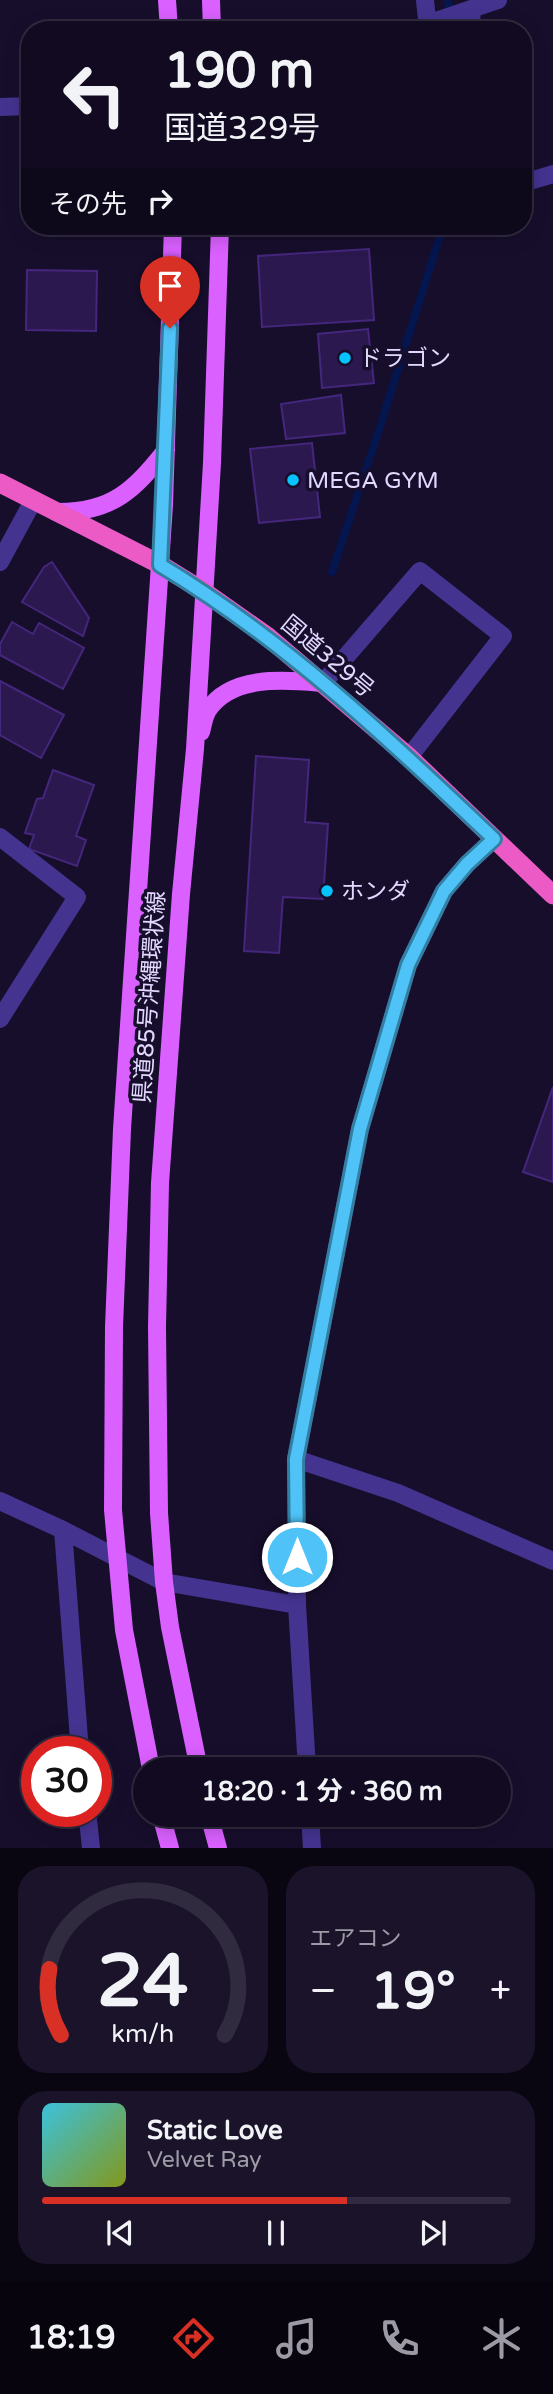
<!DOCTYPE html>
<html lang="ja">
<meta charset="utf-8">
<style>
:root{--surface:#110a21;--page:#1a132a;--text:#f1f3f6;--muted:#9c9aa5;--line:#302b3f;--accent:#d93025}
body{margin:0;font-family:"Varela Round","Noto Sans JP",sans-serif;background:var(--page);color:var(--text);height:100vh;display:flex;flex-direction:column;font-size:26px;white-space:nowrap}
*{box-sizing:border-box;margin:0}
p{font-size:23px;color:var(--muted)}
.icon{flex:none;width:38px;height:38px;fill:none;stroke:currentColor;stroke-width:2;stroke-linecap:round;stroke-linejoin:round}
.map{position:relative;height:1848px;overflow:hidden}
.details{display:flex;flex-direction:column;gap:18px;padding:18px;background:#090612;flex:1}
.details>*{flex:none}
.hud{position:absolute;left:21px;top:21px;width:511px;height:214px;border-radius:28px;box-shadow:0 4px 18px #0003,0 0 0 2px var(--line);background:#110a21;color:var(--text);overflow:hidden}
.speed{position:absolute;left:21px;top:1736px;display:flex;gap:14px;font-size:35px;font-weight:700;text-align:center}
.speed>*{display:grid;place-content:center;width:91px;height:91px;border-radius:50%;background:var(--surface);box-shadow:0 4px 18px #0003,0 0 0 2px var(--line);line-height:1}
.speed .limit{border:10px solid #d22;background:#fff;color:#111}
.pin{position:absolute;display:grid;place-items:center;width:60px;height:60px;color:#fff;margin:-72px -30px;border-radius:50% 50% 50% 0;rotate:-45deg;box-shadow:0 0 7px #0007}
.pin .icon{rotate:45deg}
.me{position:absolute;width:77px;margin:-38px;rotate:0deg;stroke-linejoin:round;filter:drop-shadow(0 0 5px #0008)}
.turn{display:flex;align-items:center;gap:24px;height:147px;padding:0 28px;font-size:32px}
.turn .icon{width:91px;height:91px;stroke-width:2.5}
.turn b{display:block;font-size:49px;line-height:60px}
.then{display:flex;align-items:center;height:66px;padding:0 28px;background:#0003;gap:14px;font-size:26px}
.big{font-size:52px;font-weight:700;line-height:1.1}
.details .tile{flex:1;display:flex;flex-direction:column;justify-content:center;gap:10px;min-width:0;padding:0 24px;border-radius:28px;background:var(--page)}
.details .dial{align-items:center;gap:0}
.dial svg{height:182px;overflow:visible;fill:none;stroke:var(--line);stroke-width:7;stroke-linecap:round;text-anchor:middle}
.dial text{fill:var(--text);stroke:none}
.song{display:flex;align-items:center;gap:21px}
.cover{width:84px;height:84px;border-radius:10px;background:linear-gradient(135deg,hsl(190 70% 55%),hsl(70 70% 35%))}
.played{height:7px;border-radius:4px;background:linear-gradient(90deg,var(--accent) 65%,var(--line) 65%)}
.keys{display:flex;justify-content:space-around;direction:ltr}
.heat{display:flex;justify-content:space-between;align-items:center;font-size:38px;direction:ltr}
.details .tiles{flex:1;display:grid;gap:18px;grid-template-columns:1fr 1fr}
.tile:last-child{grid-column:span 2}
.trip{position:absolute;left:133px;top:1757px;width:378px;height:70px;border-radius:35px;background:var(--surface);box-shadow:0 4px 18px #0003,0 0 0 2px var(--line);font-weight:700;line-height:70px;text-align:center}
.menu{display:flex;height:112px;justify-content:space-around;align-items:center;background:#07040d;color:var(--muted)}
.menu .icon{width:49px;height:49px}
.menu .selected{color:var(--accent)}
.menu b{font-size:32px;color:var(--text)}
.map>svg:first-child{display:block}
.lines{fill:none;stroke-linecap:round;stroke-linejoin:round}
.stream{stroke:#05154e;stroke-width:8}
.building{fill:#2b184f;stroke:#44277d;stroke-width:2}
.minor{stroke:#443490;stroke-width:18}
.primary{stroke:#da60ff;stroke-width:18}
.trunk{stroke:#ec5ac6;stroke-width:19}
.route-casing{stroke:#337fa1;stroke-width:18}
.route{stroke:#4fc3f7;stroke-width:12}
.poi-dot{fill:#05c3ff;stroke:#170e2c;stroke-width:2.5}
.labels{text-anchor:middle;stroke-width:7;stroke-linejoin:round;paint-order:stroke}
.poi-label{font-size:23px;fill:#e2d9ff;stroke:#170e2c;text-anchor:start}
.street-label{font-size:23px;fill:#e2d9ff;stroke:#170e2c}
</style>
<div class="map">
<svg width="553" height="1848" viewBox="0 0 553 1848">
<rect width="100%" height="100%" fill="#170e2c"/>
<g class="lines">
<path class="stream" d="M 448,0 L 450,30
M 332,572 L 379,430 L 443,226"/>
</g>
<path class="building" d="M 369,249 L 374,320 L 262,327 L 258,256 Z
M 27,270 L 97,271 L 96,331 L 26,330 Z
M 368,329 L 374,383 L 322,388 L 318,334 Z
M 341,395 L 345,433 L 286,439 L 281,404 Z
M 312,443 L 320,517 L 259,523 L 250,449 Z
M 52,562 L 89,618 L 83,636 L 22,602 L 44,567 Z
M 12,622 L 33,634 L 39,623 L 84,648 L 63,689 L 0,655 L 0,644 Z
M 0,681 L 64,715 L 41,758 L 0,735 Z
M 256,756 L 309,760 L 305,822 L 328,824 L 323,899 L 283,897 L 279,953 L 244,951 Z
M 53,770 L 94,785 L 76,836 L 86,840 L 77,866 L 29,849 L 34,835 L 25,833 L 37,799 L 43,798 Z
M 553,1087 L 553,1182 L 523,1172 Z"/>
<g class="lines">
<path class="minor" d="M 425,0 L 428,30
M 471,9 L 472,30
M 427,24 L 498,0
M 0,107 L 30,106
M 523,183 L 553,174
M 0,562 L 33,501
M 323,683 L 420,571 L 503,636 L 409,757
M 0,837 L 77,897 L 0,1019
M 296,1459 L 398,1493 L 553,1561
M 0,1501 L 63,1530 L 164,1582 L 297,1605
M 63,1530 L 80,1752
M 307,1769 L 297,1605 L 296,1459 L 360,1129 L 408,965 L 444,891 L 467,864 L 494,839
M 87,1811 L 91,1848
M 310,1815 L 312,1848"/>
<path class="primary" d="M 167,0 L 169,30
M 211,0 L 212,30
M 56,512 C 112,513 134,490 166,450
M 201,732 C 203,725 204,716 208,710 C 232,674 287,680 323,683
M 151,1769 L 124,1630 L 113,1510 L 114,1327 L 122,1129 L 164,505 L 173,226
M 199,1769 L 170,1627 L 164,1582 L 159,1513 L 157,1327 L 160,1183 L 181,894 L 195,749 L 212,463 L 220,226
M 161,1815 L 170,1848
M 209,1815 L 218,1848"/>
<path class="trunk" d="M 0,483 L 161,565 L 203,591 L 267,636 L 409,757 L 553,895"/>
</g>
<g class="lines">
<defs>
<path id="route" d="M 170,328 L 160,565 C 285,640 389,739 494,839 L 467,864 L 444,891 L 408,965 L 360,1129 L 296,1459 L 297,1557"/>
</defs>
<use href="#route" class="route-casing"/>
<use href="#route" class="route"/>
</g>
<g class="poi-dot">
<circle cx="345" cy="358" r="7"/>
<circle cx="293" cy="480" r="7"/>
<circle cx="327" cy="891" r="7"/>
</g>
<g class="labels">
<g class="poi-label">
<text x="359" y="366">ドラゴン</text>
<text x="307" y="488">MEGA GYM</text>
<text x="341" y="899">ホンダ</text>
</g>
<g class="street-label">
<text transform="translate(328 656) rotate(40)" y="8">国道329号</text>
<text transform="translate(149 997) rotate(-86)" y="8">県道85号沖縄環状線</text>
</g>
</g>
</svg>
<div class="speed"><div class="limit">30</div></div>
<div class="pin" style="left:170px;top:328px;background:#d93025"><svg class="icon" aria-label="arrive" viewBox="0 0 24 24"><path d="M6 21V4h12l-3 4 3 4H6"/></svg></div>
<svg class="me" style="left:297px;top:1557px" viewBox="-20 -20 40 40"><circle r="17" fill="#4fc3f7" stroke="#fff" stroke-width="3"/><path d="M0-11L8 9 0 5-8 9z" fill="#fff"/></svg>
<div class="trip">18:20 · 1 分 · 360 m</div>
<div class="hud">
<div class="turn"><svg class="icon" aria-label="left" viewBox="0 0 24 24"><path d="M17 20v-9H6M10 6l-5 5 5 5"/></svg><div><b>190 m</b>国道329号</div></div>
<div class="then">その先<svg class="icon" aria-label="right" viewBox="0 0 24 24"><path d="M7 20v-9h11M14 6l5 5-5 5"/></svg></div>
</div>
</div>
<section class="details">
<div class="tiles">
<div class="tile dial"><svg viewBox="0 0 100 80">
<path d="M14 69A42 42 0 1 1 86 69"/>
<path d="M14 69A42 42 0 0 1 9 40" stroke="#d93025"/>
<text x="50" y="56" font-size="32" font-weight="700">24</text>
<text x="50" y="72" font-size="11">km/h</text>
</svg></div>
<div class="tile"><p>エアコン</p>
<div class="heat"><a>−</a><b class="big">19°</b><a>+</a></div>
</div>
<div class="tile">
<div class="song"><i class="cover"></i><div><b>Static Love</b><p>Velvet Ray</p></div></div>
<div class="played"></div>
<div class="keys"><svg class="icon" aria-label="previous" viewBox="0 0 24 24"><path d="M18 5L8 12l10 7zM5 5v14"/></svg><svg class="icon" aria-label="pause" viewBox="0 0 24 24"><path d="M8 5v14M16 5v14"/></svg><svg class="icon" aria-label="next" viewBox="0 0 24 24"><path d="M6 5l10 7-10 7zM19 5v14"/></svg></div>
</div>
</div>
</section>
<nav class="menu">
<b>18:19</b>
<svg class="icon selected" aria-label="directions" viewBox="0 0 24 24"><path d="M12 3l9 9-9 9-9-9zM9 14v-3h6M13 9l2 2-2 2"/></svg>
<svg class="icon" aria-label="music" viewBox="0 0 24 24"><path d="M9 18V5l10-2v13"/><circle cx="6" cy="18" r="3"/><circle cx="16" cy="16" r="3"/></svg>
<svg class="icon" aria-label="phone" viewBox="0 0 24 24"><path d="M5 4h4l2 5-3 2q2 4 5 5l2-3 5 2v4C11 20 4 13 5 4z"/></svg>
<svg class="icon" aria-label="climate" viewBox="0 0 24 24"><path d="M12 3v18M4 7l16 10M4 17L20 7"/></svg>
</nav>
